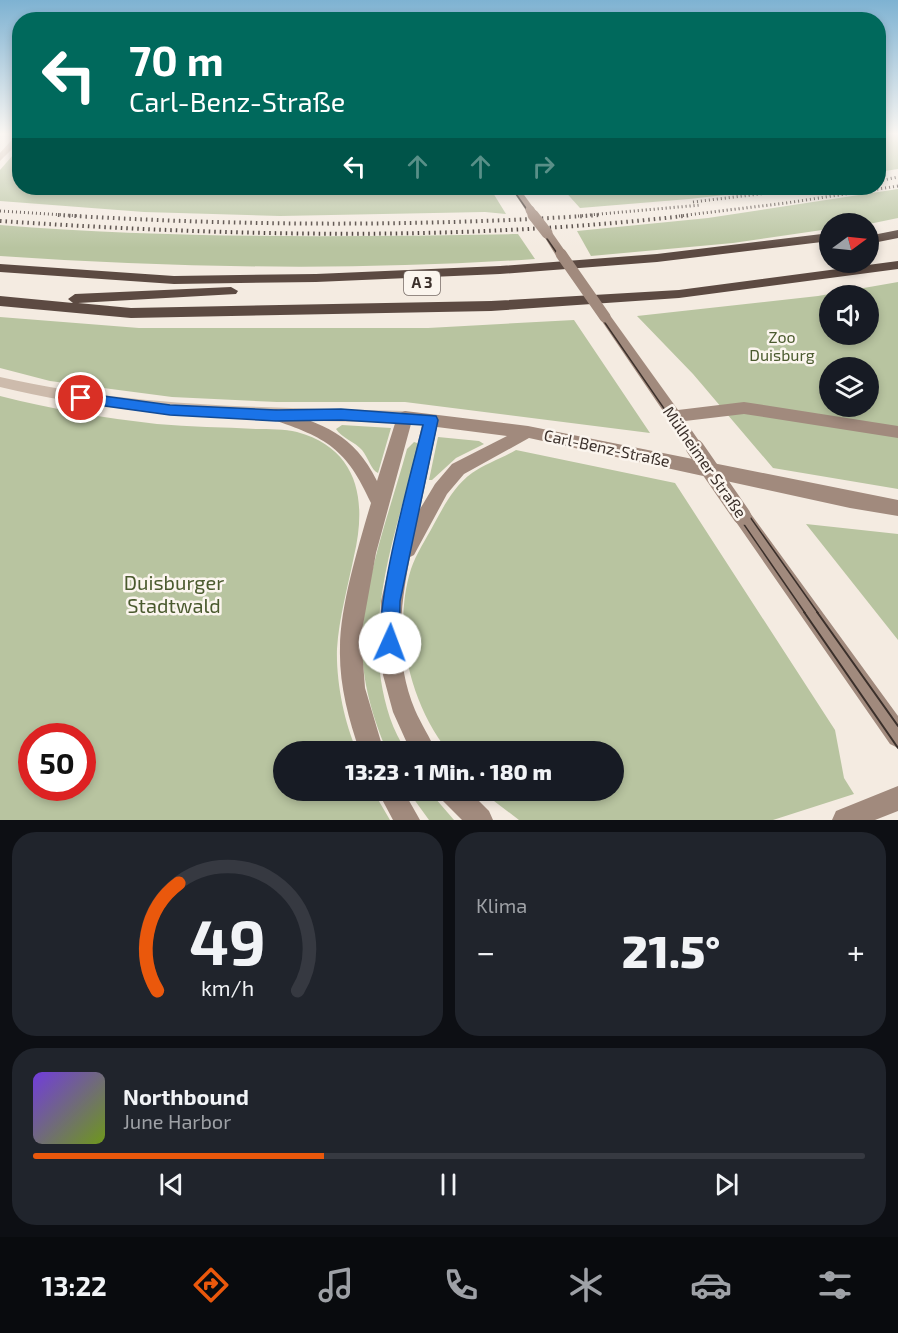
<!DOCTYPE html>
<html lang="de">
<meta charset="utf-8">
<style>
:root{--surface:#171b24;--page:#20242c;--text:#f1f3f6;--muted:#9ea1a6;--line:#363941;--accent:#ea580c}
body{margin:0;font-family:"Exo 2",sans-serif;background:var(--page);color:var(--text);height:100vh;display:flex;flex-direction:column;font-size:22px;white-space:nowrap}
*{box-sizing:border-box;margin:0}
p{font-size:20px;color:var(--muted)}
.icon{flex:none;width:33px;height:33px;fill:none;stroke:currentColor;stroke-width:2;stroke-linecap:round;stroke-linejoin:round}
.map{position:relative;height:820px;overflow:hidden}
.drawer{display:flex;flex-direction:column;gap:12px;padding:12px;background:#0d0f14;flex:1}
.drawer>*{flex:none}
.hud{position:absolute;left:12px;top:12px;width:874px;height:183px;border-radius:24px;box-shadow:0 3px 9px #0003;background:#00695c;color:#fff;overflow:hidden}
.needle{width:39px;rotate:75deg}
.fabs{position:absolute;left:819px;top:213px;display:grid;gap:12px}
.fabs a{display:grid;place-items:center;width:60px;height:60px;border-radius:50%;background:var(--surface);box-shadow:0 3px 9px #0003;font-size:30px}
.speed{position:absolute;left:18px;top:723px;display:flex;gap:12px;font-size:30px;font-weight:700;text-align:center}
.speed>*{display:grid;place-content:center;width:78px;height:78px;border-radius:50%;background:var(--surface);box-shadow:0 3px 9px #0003;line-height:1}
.speed .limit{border:9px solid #d22;background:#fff;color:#111}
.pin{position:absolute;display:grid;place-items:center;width:51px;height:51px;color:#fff;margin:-26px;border:3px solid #fff;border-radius:50%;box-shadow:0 2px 6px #0007}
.me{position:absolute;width:66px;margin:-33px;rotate:2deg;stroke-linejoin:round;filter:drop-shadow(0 0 4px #0008)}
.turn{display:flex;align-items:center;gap:21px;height:126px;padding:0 18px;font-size:27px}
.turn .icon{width:78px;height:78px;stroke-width:2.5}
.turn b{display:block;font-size:42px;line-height:51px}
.lanes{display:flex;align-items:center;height:57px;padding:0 18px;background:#0003;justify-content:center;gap:30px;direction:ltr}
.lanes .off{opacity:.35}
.big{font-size:45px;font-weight:800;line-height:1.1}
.drawer .widget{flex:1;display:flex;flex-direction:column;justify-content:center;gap:9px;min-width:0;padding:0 21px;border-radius:24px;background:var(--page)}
.drawer .dial{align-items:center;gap:0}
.dial svg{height:156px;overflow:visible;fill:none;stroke:var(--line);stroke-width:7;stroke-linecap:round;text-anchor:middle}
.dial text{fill:var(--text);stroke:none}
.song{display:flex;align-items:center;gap:18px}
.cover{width:72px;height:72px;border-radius:9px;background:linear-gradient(135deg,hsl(260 70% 55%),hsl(80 70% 35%))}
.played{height:6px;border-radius:3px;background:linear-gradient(90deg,var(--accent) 35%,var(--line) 35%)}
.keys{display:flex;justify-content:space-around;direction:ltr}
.heat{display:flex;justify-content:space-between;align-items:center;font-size:33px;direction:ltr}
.drawer .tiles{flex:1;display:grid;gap:12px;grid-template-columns:1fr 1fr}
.widget:last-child{grid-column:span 2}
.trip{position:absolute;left:273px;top:741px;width:351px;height:60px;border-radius:30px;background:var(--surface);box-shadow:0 3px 9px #0003;font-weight:800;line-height:60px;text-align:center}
.menu{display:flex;height:96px;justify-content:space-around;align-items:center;background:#090b0e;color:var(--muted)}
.menu .icon{width:42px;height:42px}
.menu .on{color:var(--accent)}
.menu b{font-size:27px;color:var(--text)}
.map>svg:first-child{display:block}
.green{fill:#b8c4a0;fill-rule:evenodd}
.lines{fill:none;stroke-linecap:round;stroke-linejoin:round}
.tertiary{fill:#cdbbac;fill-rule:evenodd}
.secondary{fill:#a18a7d;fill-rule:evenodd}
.motorway{fill:#5c4a42;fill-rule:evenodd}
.tram-far1{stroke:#3b302b;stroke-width:1.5}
.tram{stroke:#3b302b;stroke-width:2}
.rail-far1{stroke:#3b302b;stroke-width:3;stroke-dasharray:1 3;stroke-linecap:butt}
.rail{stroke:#3b302b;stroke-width:4;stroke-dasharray:1.5 4;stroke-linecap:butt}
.secondary-bridge-far3{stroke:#a18a7d;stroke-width:9}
.secondary-bridge-far2{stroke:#a18a7d;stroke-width:11}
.secondary-bridge-far1{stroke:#a18a7d;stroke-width:14}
.secondary-bridge{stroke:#a18a7d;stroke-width:18}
.route{fill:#1a73e8;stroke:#114b97;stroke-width:1.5}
.labels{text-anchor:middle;stroke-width:5;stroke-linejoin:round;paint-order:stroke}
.shield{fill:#fbf5ee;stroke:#756b66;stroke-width:1.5}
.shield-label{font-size:15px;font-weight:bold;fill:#3b302b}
.park-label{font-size:16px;fill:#4a5a2e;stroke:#fbf5ee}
.street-label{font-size:16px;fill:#3b302b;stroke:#fbf5ee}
.near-park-label{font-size:20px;fill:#4a5a2e;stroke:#fbf5ee}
</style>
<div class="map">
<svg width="898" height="820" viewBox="0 0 898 820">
<rect width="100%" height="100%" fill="#f4ebe1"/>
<path class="green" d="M 879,134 L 898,134 L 898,169 L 879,172 Z
M 19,148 L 20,188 L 435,188 L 447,193 L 460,188 L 490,188 L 506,214 L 485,212 L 280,216 L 144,212 L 0,201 L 0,170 Z
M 562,188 L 561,188 L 787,188 L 689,199 L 580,208 Z
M 898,189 L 898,218 L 869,224 L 830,224 L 829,229 L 733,243 L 591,256 L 577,231 L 708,218 Z
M 0,225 C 173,239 346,237 518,234 L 535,259 C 356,271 178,268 0,256 Z
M 898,282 L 898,489 L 773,468 L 693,374 L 637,316 L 818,296 ZM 830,296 L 868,296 L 868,334 L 830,334 ZM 830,368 L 868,368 L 868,406 L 830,406 Z
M 0,317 L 139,328 L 428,328 L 574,320 L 650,433 L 405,402 L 277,402 L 172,397 L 50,381 L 0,368 Z
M 0,396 C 51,409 104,418 157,424 C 190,427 223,427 256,429 C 269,429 285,429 297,432 C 359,449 367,501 354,556 C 348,586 339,618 337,649 C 336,681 344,722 357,751 L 284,752 L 284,790 L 373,791 L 390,820 L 0,820 ZM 32,736 L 82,736 L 82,788 L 32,788 Z
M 342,425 L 391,428 L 378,473 C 371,470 368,457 362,450 C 355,442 342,438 336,429 Z
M 438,437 L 479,441 L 484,444 L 456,458 L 432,480 L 429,480 Z
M 414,442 L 417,443 L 417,451 C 394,539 360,627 390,718 C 394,730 400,741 406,751 L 387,751 C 373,719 362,681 362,645 C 363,581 390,511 407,449 Z
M 516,450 L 675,483 L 835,730 L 844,778 L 854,794 L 773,820 L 519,820 L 481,791 L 614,790 L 614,752 L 448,751 C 410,703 392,629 411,569 C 416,554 426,539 434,524 C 444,506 454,486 472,473 C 485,464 502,458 516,450 Z
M 806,524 L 898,534 L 898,640 Z
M 408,791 L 429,791 L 454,820 L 429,820 Z"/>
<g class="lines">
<path class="tertiary" d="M 17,134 L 20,134 L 20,141 L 0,161 L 0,153 Z
M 0,377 C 136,408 267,407 405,411 L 410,413 L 413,417 L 410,421 L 405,423 C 266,419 137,420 0,387 Z"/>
<path class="secondary" d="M 511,188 L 519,188 L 535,210 L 533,212 L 527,212 Z
M 547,230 L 551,231 L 567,254 L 565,256 L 557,256 L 555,254 L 542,233 Z
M 605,313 L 609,314 L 678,410 L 744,402 L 898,426 L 898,438 L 744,414 L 685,421 L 684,427 L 674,427 L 599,317 Z
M 276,409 C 323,424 354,434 377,481 L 397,417 L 400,413 L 405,411 L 528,426 L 898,500 L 898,516 L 850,508 L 529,438 L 464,474 L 447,494 L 414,555 L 410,557 C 400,607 394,661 415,710 C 421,724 430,737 436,752 L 411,752 L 393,712 L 383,675 L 380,643 L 381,601 L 422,425 L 411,424 L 376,553 L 361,636 L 365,688 L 384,752 L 360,752 C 348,718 339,683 340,648 C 340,606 359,544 371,503 C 346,448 327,438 271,419 L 268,415 L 271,411 ZM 437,427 L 507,436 L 452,464 L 435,484 L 420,509 Z
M 742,508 L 748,510 L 898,716 L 898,748 L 890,744 L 736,522 L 733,516 L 736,510 Z
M 898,786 L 898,811 L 875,820 L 832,820 L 836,811 Z
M 377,790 L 403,790 L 420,820 L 393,820 Z
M 438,790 L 468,790 L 489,811 L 493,820 L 462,820 L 441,799 Z"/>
<path class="motorway" d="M 898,230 L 898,238 L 868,244 L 868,236 Z
M 830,233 L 830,241 L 657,262 L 500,274 L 316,282 L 174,284 L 0,272 L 0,264 L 174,276 L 316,274 L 500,266 L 657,254 Z
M 898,261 L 898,269 L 679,298 L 491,311 L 131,318 L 0,306 L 0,296 L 73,303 L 68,299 L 75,294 L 231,287 L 238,291 L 236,294 L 78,303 L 131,308 L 491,301 L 679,290 Z"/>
<path class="tram-far1" d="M 512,188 L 805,613
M 680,418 L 818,613"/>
<path class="tram" d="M 804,612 L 898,748
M 817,612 L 898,726"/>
<path class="rail-far1" d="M 879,181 L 898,177
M 693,202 L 809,188
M 0,211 L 82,216
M 578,216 L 701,205
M 679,216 L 786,203 L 898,186"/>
<path class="rail" d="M 58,215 C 238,226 419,227 600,215
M 0,221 C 230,236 462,242 692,215"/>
<path class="secondary-bridge-far3" d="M 530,210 L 534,216"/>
<path class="secondary-bridge-far2" d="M 533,215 L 547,233
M 561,254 L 605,317"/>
<path class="secondary-bridge-far1" d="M 685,433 L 696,449"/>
<path class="secondary-bridge" d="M 695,448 L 742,516"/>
</g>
<linearGradient id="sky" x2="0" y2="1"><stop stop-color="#7eb2d2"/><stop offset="0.54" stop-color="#faf6f2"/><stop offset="1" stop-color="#faf6f2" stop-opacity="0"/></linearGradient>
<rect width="898" height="248" fill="url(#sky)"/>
<path class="route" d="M 81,393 L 170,405 L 276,410 L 341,409 L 436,416 L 438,420 L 400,601 L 399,643 L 397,650 L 390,653 L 383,650 C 370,618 413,466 423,425 L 341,420 L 276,421 L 170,415 L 76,402 L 74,398 L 76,395 Z"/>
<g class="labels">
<rect class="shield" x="404" y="271" width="36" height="24" rx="4.5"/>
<g class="shield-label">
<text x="422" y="288">A 3</text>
</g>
<g class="park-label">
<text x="782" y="343">Zoo<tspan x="782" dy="18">Duisburg</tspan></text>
</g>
<g class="street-label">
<text transform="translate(607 448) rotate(12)" y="6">Carl-Benz-Straße</text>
<text transform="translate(705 462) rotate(55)" y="6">Mülheimer Straße</text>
</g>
<g class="near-park-label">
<text x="174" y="590">Duisburger<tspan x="174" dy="23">Stadtwald</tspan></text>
</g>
</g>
</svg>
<div class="fabs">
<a><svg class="needle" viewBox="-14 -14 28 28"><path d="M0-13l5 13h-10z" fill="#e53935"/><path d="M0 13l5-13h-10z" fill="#9ea1a6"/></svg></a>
<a><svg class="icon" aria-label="sound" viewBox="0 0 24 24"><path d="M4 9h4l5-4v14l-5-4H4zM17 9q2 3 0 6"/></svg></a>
<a><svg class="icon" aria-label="layers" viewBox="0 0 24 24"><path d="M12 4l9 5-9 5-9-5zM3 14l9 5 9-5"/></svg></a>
</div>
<div class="speed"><div class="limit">50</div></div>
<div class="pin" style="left:81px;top:398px;background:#d93025"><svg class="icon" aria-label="arrive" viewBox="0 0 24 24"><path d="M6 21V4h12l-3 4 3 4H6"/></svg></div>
<svg class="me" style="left:390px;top:643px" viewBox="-20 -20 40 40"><circle r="19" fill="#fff"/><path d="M0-13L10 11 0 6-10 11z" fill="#1a73e8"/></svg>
<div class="trip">13:23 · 1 Min. · 180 m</div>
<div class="hud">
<div class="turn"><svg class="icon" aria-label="left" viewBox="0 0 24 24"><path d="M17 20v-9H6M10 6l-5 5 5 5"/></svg><div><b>70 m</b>Carl-Benz-Straße</div></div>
<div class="lanes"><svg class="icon" aria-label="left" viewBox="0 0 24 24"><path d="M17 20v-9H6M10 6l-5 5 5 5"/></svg><svg class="icon off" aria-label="ahead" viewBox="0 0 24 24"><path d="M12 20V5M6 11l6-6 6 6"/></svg><svg class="icon off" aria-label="ahead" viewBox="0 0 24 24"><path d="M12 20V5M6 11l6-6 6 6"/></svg><svg class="icon off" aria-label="right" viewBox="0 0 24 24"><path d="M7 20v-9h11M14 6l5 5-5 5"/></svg></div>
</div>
</div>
<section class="drawer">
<div class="tiles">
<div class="widget dial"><svg viewBox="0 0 100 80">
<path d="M14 69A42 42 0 1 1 86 69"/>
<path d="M14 69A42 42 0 0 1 25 14" stroke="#ea580c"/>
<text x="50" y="56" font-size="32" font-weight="700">49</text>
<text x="50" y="72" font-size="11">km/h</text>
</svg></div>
<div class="widget"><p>Klima</p>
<div class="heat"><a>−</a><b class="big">21.5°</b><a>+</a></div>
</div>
<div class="widget">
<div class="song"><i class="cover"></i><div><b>Northbound</b><p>June Harbor</p></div></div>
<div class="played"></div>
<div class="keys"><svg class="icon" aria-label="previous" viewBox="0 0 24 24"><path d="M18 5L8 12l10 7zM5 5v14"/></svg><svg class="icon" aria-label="pause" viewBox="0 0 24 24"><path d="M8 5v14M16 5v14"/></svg><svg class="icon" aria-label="next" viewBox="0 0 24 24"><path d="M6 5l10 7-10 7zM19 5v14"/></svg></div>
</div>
</div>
</section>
<nav class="menu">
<b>13:22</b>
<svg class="icon on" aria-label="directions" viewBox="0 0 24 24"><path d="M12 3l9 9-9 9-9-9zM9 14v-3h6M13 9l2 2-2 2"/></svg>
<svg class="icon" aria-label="music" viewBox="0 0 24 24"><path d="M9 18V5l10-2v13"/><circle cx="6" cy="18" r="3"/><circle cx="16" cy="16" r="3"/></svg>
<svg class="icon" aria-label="phone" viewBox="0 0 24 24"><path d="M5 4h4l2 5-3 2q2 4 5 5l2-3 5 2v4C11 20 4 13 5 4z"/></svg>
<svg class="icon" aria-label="climate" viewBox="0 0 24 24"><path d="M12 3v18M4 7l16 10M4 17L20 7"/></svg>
<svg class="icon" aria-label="car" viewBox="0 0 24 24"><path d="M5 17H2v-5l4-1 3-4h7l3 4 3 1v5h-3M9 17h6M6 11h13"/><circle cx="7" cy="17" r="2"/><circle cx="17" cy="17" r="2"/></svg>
<svg class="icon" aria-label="filters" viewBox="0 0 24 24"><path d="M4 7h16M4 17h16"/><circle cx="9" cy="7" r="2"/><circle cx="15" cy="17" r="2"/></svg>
</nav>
